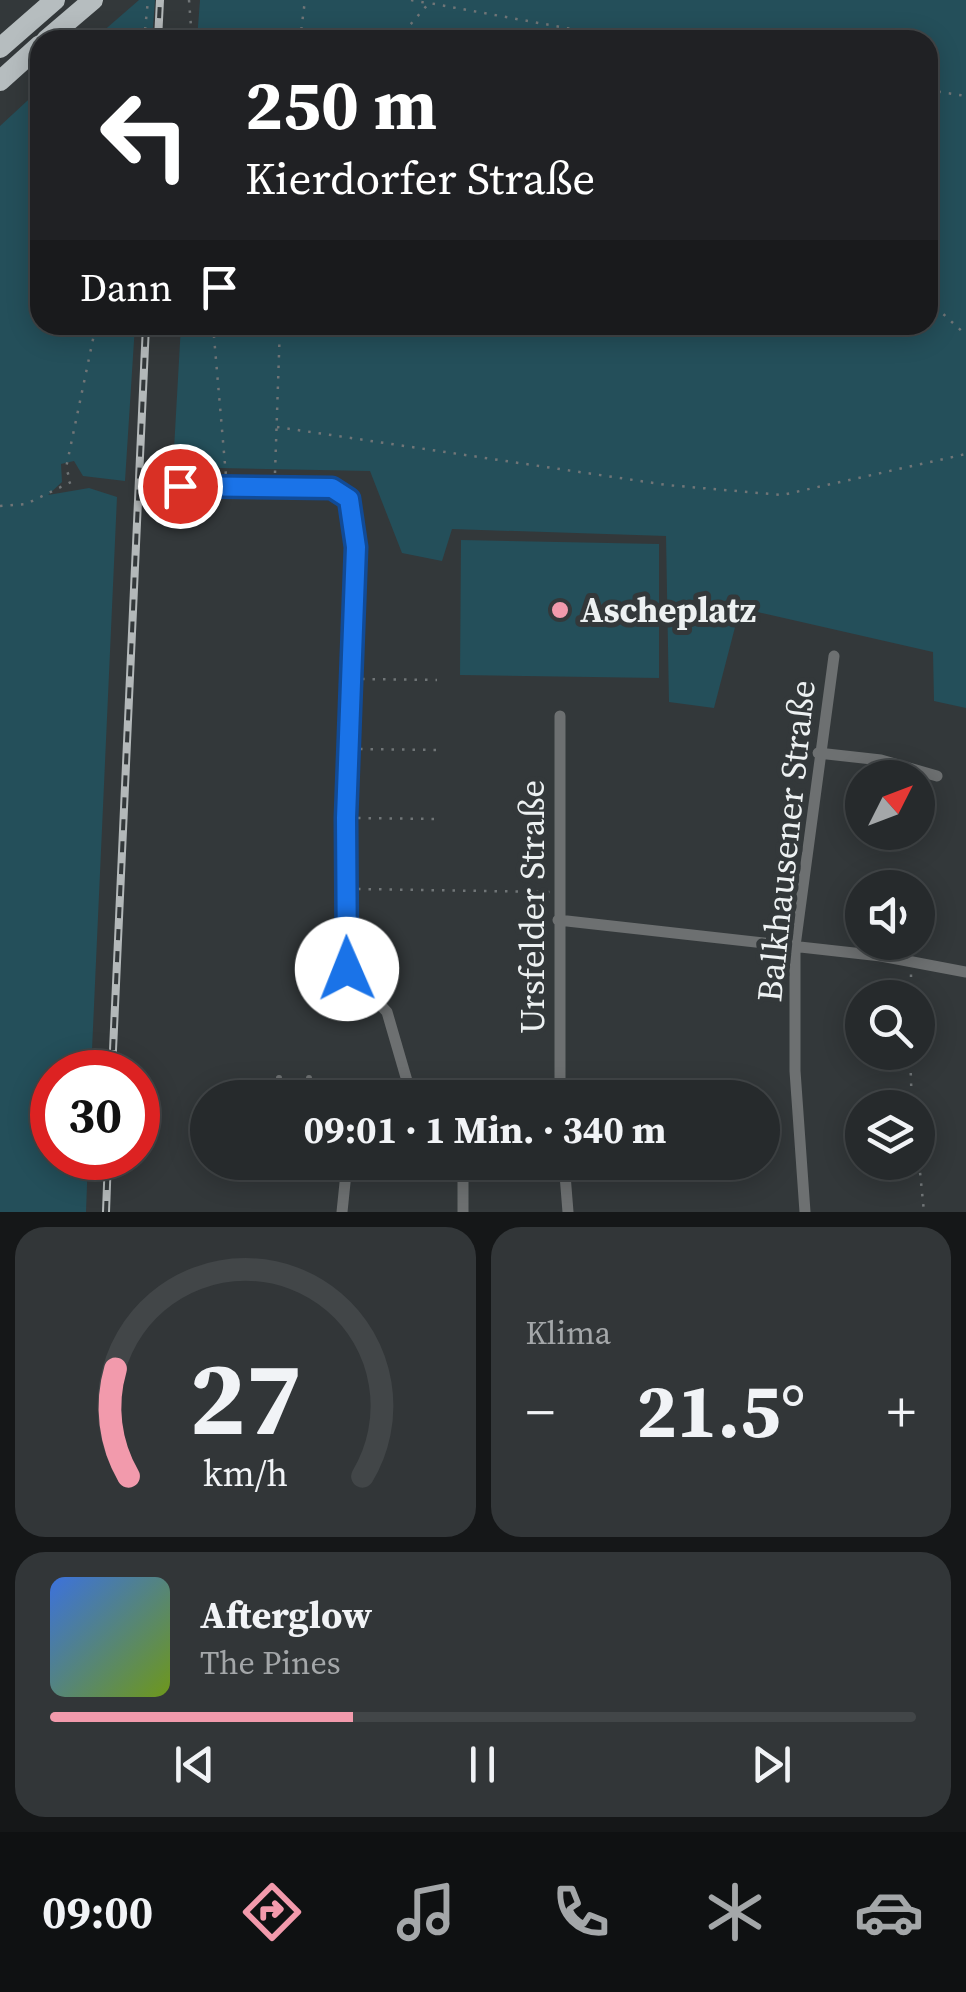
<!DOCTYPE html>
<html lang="de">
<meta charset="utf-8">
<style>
:root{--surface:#262a2c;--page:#323638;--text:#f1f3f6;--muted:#a4a7a9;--line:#424648;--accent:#f29aac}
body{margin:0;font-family:"Source Serif 4",serif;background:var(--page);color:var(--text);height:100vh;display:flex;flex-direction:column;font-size:38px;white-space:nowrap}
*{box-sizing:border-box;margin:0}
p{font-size:32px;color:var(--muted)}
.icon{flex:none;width:55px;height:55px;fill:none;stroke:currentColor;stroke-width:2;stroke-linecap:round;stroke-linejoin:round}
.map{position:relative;height:1212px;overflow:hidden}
.panel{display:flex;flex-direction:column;gap:15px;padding:15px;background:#151718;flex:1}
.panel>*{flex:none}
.hud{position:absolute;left:30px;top:30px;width:908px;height:305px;border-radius:30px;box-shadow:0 5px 25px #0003,0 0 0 2px var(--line);background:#202124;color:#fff;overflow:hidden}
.needle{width:65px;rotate:48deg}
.controls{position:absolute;left:845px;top:760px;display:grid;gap:20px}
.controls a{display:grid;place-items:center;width:90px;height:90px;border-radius:50%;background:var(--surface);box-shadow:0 5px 25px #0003,0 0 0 2px var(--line);font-size:50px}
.speed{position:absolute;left:30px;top:1050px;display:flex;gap:20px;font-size:50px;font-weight:700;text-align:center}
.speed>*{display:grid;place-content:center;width:130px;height:130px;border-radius:50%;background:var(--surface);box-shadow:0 5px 25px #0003,0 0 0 2px var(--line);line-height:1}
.speed .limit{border:15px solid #d22;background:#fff;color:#111}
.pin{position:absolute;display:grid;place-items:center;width:85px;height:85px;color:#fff;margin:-42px;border:5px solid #fff;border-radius:50%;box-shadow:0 2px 10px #0007}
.me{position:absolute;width:110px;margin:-55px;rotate:359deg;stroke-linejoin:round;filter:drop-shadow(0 0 8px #0008)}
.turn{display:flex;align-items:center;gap:35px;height:210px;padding:0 50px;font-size:45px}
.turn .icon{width:130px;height:130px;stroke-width:2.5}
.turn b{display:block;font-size:70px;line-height:85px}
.then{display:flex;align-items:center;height:95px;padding:0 50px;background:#0003;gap:20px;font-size:38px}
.big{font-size:75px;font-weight:700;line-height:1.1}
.panel .widget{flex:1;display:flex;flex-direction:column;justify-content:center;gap:15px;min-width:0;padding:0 35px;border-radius:30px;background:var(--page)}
.panel .dial{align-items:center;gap:0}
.dial svg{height:260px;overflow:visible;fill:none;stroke:var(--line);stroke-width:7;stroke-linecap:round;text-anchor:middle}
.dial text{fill:var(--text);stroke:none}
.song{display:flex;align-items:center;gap:30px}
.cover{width:120px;height:120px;border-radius:15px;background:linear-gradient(135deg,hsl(220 70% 55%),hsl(80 70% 35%))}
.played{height:10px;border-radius:5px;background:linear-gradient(90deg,var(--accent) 35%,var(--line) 35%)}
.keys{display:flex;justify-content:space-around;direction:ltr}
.heat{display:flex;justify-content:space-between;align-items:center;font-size:55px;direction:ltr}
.panel .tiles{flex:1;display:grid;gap:15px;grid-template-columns:1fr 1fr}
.widget:last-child{grid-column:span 2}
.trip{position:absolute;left:190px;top:1080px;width:590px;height:100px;border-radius:50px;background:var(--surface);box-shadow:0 5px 25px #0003,0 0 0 2px var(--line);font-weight:700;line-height:100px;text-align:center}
.tab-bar{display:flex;height:160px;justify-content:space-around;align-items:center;background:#0f1112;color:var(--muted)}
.tab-bar .icon{width:70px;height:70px}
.tab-bar .active{color:var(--accent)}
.tab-bar b{font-size:45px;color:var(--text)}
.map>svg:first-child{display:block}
.green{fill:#244f5a}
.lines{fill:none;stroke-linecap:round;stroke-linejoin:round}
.path{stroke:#707577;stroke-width:2.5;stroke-dasharray:2.5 8;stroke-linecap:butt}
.lane{stroke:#6d7071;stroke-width:6}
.street{stroke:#6d7071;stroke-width:11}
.highway{stroke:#b6bdbf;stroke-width:20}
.rail-casing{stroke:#b3b8b9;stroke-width:8}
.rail{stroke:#33383a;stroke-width:4;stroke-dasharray:11;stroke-linecap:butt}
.route-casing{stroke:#114b97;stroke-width:25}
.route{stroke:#1a73e8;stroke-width:18}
.poi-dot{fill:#f29aac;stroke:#33383a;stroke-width:4}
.labels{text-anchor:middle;stroke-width:10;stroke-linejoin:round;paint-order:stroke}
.poi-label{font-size:35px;font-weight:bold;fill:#edf1f2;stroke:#33383a;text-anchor:start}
.street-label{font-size:35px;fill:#edf1f2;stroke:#33383a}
</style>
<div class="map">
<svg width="966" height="1212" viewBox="0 0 966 1212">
<rect width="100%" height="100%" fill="#33383a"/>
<path class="green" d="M 139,0 L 155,0 L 152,40 L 93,40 Z
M 200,0 L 966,0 L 966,708 L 934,701 L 933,652 L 740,608 L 714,708 L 669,702 L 666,536 L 452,529 L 442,561 L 402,553 L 370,471 L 173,467 L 181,325 L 928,325 L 928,40 L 197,40 Z
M 40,89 L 40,325 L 135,325 L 125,481 L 83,476 L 74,461 L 61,464 L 62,482 L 48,495 L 89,488 L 117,497 L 91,1072 L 52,1072 L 52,1158 L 88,1158 L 86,1212 L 0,1212 L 0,126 Z
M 461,540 L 659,544 L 659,678 L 460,675 Z"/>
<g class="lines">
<path class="path" d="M 189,0 L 192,40
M 411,0 L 427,3
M 144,40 L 148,0
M 300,40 L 305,0
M 397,40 L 429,3 L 632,40
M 928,90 L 966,96
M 928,300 L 966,335
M 213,325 L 226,476
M 277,427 L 667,485 L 782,495 L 966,454
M 275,473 L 280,325
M 0,506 L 26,504 L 71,482 L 66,468 L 96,325
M 362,679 L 437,680
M 360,749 L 439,750
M 358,818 L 436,819
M 358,889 L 550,892
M 911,998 L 911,972
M 910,1052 L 912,1108
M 918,1152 L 924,1212"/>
<path class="lane" d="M 278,1098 L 279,1078
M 309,1098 L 309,1078"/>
<path class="street" d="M 180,486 L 314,487 L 331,488 L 349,499 L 356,547 L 347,818 L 347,969 L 387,1012 L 412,1098
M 560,716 L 560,1098
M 818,753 L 881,760 L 937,776
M 558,920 L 881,956 L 966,972
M 564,1162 L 568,1212
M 342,1212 L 346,1173 L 363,1165 L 390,1162
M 463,1212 L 463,1162
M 805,1212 L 795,1071 L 795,946 L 834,656"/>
<path class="highway" d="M 46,40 L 93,0
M 0,48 L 55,0
M 0,81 L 40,45"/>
<defs>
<path id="rail" d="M 158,40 L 160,0
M 112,1072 L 146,325
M 106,1212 L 108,1158"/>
</defs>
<use href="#rail" class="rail-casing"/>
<use href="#rail" class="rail"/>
</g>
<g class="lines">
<defs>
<path id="route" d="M 180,486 L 332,488 L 349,499 L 356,547 L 346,818 L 347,969"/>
</defs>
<use href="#route" class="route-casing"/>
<use href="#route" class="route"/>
</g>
<circle class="poi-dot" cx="560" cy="610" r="10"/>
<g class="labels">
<g class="poi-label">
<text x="580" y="622">Ascheplatz</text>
</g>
<g class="street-label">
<text transform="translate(786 841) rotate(-84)" y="12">Balkhausener Straße</text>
<text transform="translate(532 907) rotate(-90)" y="12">Ursfelder Straße</text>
</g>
</g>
</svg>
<div class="controls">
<a><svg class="needle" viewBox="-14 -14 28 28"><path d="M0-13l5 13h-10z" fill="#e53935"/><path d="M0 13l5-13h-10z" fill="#a4a7a9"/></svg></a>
<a><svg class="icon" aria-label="sound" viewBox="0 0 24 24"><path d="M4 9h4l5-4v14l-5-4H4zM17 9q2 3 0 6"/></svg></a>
<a><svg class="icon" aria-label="search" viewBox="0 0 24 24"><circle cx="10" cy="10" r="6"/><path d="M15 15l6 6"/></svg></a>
<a><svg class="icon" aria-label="layers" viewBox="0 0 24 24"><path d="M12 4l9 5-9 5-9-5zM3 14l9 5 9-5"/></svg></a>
</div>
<div class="speed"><div class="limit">30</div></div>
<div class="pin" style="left:180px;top:486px;background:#d93025"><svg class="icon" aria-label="arrive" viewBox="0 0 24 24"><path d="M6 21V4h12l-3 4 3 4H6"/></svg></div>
<svg class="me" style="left:347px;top:969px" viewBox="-20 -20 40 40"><circle r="19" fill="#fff"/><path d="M0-13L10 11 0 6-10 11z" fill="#1a73e8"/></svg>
<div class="trip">09:01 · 1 Min. · 340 m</div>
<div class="hud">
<div class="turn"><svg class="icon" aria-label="left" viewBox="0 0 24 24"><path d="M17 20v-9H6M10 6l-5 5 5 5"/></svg><div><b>250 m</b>Kierdorfer Straße</div></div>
<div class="then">Dann<svg class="icon" aria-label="arrive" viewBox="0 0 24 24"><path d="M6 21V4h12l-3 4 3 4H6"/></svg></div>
</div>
</div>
<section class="panel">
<div class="tiles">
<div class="widget dial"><svg viewBox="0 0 100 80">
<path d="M14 69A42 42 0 1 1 86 69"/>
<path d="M14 69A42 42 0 0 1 10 36" stroke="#f29aac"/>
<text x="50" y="56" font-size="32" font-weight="700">27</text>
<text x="50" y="72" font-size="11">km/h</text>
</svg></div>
<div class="widget"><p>Klima</p>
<div class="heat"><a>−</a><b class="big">21.5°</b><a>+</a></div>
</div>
<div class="widget">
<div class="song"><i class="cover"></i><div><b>Afterglow</b><p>The Pines</p></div></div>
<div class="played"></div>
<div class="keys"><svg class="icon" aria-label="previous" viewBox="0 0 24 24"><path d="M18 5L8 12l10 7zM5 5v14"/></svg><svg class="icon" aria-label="pause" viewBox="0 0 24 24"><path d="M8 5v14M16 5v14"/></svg><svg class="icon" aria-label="next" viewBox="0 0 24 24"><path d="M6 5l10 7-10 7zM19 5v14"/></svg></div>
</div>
</div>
</section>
<nav class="tab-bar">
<b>09:00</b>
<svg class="icon active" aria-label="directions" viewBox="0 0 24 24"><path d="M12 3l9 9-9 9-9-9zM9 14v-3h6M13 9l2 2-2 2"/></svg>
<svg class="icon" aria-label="music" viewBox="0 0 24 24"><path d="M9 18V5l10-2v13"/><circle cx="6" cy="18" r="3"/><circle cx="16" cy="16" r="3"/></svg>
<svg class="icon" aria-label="phone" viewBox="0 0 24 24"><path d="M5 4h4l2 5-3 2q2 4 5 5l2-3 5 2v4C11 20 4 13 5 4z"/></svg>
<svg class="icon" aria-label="climate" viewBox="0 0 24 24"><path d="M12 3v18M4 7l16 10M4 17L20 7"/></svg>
<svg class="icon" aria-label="car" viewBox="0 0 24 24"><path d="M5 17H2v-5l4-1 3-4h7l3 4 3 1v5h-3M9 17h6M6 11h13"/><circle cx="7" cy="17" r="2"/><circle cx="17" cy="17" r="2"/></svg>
</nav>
